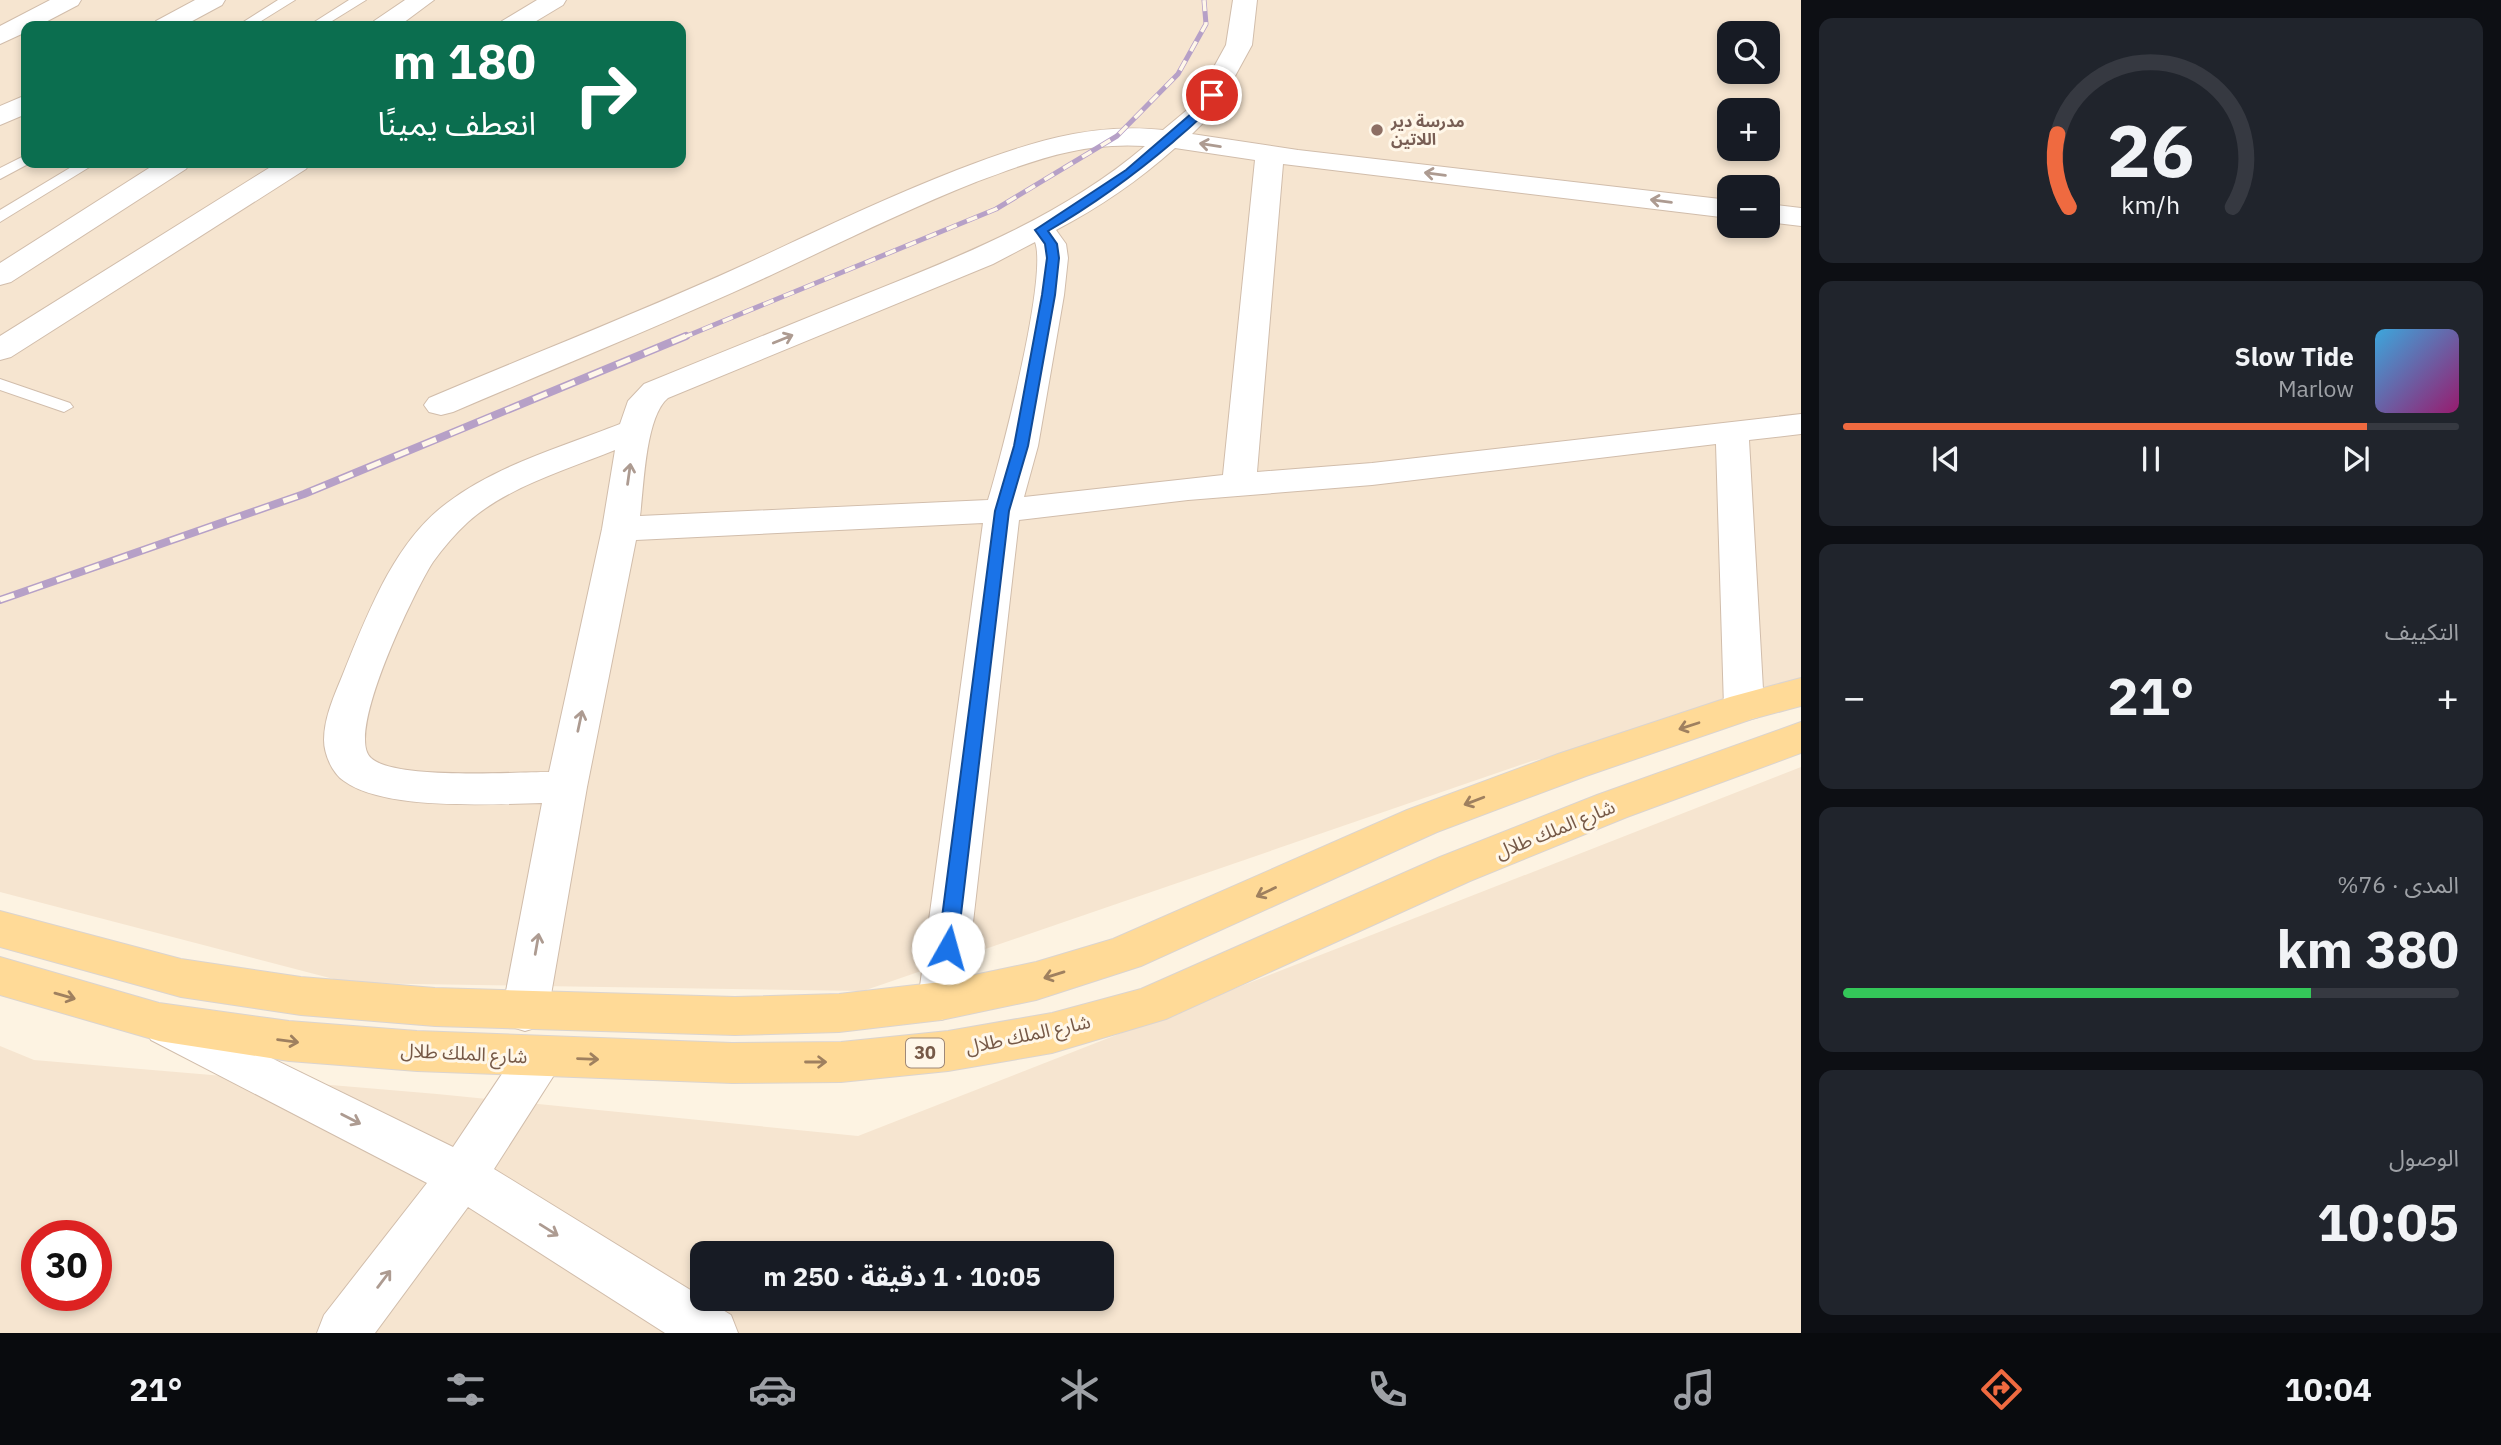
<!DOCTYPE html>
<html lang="ar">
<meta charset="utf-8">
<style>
:root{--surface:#171b24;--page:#20242c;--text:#f1f3f6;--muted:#9ea1a6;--line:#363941;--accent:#ef6a40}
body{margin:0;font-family:"IBM Plex Sans","Noto Sans Arabic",sans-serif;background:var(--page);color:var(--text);direction:rtl;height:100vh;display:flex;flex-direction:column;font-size:26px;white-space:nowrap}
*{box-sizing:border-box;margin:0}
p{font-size:23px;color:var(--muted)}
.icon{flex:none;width:38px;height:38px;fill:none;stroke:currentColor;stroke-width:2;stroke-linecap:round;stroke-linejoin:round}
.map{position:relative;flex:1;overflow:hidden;direction:ltr}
.drawer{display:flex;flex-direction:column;gap:18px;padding:18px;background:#0d0f14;width:700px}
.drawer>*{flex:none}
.banner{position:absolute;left:21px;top:21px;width:665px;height:147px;border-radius:14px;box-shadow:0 4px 10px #0003;direction:rtl;background:#0b6e4f;color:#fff;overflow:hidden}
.controls{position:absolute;left:1717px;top:21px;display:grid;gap:14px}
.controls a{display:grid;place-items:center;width:63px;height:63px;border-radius:14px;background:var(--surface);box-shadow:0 4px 10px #0003;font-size:35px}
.speed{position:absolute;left:21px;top:1220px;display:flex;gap:14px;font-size:35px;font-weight:700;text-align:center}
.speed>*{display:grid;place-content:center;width:91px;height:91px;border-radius:50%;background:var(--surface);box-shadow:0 4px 10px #0003;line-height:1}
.speed .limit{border:10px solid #d22;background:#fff;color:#111}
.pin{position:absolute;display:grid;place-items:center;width:60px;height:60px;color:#fff;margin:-30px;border:4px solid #fff;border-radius:50%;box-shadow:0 2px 7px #0007}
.me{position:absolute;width:77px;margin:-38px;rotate:7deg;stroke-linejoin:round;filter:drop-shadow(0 0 5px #0008)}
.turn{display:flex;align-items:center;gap:24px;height:147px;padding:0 35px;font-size:32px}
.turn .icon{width:91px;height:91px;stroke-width:2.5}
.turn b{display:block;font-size:49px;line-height:60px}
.big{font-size:52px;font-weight:700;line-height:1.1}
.drawer .card{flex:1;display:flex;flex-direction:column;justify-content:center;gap:10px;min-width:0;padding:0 24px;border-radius:14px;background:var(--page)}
.drawer .dial{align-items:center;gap:0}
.dial svg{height:182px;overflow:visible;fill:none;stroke:var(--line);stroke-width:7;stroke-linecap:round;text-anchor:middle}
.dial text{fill:var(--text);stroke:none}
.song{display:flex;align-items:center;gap:21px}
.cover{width:84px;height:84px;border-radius:10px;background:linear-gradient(135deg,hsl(200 70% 55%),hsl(320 70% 35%))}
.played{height:7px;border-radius:4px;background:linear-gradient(90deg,var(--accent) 85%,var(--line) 85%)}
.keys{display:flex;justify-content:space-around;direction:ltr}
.heat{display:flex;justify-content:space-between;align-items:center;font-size:38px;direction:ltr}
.charge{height:10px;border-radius:5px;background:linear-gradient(90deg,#34c759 76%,var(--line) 0)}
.trip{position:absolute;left:690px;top:1241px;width:424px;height:70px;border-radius:14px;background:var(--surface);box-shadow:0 4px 10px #0003;font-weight:700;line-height:70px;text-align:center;direction:rtl}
.tabs{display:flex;height:112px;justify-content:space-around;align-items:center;background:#090b0e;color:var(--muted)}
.tabs .icon{width:49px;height:49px}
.tabs .active{color:var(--accent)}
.tabs b{font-size:32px;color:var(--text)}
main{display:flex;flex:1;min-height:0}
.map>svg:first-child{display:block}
.residential{fill:#f6e5d0;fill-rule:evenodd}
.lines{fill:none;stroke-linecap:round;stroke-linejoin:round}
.service-casing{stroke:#d1bdab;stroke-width:2}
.minor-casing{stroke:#d1bdab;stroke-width:2}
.primary-casing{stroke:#dbd4cf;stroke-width:2}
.service{fill:#fff;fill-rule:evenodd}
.minor{fill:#fff;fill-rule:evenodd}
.primary{fill:#ffda97;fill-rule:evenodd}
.rail-far1-casing{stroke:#b6a0c7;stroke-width:5}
.rail-casing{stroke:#b6a0c7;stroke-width:8}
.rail-far1{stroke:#fff7e9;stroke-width:3.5;stroke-dasharray:11;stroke-linecap:butt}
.rail{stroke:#fff7e9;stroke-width:5;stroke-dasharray:15;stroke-linecap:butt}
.oneway{stroke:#ad9b91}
.oneway2{stroke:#9f805f}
.route{fill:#1a73e8;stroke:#114b97;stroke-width:2}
.education-dot{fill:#8d6e63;stroke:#fff7e9;stroke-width:2.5}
.labels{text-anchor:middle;stroke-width:6;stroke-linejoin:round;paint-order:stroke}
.far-education-label{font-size:16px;font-weight:bold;fill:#785e54;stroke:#fff7e9;text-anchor:start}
.shield{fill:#fff7e9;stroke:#9f8878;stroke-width:2}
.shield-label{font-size:18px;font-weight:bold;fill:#765947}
.street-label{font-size:19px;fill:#765947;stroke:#fff7e9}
</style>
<main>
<section class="drawer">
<div class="card dial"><svg viewBox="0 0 100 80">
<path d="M14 69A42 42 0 1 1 86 69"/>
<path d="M14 69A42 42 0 0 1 9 37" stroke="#ef6a40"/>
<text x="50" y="56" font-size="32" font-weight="700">26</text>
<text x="50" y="72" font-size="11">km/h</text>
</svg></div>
<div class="card">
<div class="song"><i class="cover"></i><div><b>Slow Tide</b><p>Marlow</p></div></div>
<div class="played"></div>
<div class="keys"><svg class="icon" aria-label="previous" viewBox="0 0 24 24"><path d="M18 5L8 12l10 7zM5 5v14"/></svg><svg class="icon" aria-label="pause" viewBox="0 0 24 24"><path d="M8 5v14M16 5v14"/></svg><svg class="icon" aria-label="next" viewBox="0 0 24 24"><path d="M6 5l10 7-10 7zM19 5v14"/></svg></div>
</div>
<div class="card"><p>التكييف</p>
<div class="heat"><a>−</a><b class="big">21°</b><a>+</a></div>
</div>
<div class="card"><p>المدى · 76%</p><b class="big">380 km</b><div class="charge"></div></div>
<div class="card"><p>الوصول</p><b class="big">10:05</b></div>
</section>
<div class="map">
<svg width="1801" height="1333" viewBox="0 0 1801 1333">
<rect width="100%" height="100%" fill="#fdf3e2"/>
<path class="residential" d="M 0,0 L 1801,0 L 1801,702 L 1532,761 L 863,991 L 349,983 L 0,892 ZM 26,26 L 681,26 L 681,163 L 26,163 ZM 1729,33 L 1768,33 L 1768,72 L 1729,72 ZM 1729,110 L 1768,110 L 1768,149 L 1729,149 ZM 1729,187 L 1768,187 L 1768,226 L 1729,226 Z
M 1801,767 L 1801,1333 L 0,1333 L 0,1046 L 34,1060 L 437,1094 L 858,1136 ZM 37,1236 L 96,1236 L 96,1295 L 37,1295 ZM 702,1253 L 1101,1253 L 1101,1298 L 702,1298 Z"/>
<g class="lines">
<defs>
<path id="service" d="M 278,0 L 295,0 L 253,26 L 237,26 Z
M 349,0 L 366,0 L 324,26 L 308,26 Z
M 26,155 L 26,163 L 30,163 L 0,179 L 0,168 Z
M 78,163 L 96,163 L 0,222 L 0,210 Z
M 0,379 L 70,403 L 73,407 L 64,412 L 0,390 Z"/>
<path id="minor" d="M 50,0 L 81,0 L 78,5 L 38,26 L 26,26 L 26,32 L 0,44 L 0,26 Z
M 195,0 L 225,0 L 222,5 L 183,26 L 152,26 L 156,21 Z
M 405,0 L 434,0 L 399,26 L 371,26 L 374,21 Z
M 537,0 L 566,0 L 563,5 L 528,26 L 498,26 L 502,21 Z
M 1233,0 L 1257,0 L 1252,45 L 1217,109 L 1192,134 L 1298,150 L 1729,200 L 1729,218 L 1283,164 L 1257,472 L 1372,463 L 1801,414 L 1801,434 L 1749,440 L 1764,707 L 1758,717 L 1744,721 L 1730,717 L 1724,707 L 1716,444 L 1372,485 L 1188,500 L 1019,520 L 964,1001 L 957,1014 L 941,1020 L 925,1014 L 918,1001 L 983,523 L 636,540 L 587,787 L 548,1012 L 541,1026 L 525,1031 L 509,1026 L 502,1012 L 542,803 C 492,804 385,811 344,781 C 332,773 324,754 324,740 C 324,717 335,694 343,674 C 367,615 394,542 447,503 C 497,465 562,447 620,424 L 628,401 L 644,384 C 718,354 792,324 866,294 C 964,255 1064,215 1145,146 C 1081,142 1035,160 976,182 C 905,210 838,244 769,276 C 665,324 558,367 453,412 L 441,415 L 429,412 L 424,405 L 429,398 C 535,353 643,311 748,263 C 817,231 885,198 957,170 C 1025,144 1089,122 1163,130 L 1193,105 L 1226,45 ZM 1175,148 L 1255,160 L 1223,475 L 1024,497 L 1038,446 L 1064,295 L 1068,258 L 1066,244 L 1056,230 C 1100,207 1138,181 1175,148 ZM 1035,242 C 1048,276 1001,458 988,500 L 640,516 C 644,487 645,417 668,398 L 993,264 ZM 615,450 L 602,529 L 549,772 C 513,772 395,780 371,758 C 344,735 416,588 433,562 C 443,548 455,534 468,522 C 507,487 566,470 615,450 Z
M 26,95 L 26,114 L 0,125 L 0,106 Z
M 157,163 L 190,163 L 186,169 L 11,282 L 0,285 L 0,263 Z
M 277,163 L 310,163 L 306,169 L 11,357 L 0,360 L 0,336 Z
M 1768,204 L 1801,208 L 1801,226 L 1768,222 Z
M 167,1007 L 453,1147 L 522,1044 L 539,1038 L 556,1044 L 562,1058 L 556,1072 L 494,1169 L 731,1315 L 738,1333 L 665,1333 L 468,1207 L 375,1333 L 317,1333 L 324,1315 L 427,1183 L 151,1040 L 144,1026 L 151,1012 Z"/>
<path id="primary" d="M 1801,678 L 1801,706 L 1752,719 L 1586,776 L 1437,832 L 1141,966 L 1036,1000 L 941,1020 L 839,1032 L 735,1035 L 435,1026 L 301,1015 L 181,997 L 0,947 L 0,911 L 181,959 L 301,977 L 435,988 L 735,997 L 839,994 L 941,982 L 1036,962 L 1113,939 L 1407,810 L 1558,754 L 1730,697 Z
M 1801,722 L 1801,753 L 1627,817 L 1470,881 L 1166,1019 L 1052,1053 L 948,1071 L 841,1082 L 732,1083 L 417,1071 L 289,1061 L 159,1041 L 0,995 L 0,957 L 159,1003 L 289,1021 L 417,1031 L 732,1043 L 841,1042 L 948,1031 L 1052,1013 L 1141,989 L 1440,857 L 1597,795 Z"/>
</defs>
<use href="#service" class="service-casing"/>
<use href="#minor" class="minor-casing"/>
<use href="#primary" class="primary-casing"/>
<use href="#service" class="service"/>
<use href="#minor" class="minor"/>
<use href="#primary" class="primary"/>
<defs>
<path id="rail-far1" d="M 682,338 L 996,209 L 1117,136 L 1178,74 L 1206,24 L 1204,0"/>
<path id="rail" d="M 0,600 L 304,494 L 686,336"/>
</defs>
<use href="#rail-far1" class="rail-far1-casing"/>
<use href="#rail" class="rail-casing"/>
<use href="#rail-far1" class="rail-far1"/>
<use href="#rail" class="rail"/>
</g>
<defs><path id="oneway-shaft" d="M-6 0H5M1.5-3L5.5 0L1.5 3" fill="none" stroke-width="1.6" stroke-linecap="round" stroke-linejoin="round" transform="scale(1.75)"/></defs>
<g class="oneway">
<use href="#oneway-shaft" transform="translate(1210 145) rotate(-171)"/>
<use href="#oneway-shaft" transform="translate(1435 174) rotate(-173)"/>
<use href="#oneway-shaft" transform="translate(1661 201) rotate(-173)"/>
<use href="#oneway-shaft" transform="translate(783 339) rotate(-22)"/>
<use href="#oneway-shaft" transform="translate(629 474) rotate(-82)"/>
<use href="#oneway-shaft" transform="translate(580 721) rotate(-78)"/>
<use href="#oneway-shaft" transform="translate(537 944) rotate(-80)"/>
<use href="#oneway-shaft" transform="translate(351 1119) rotate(27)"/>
<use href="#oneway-shaft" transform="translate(549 1230) rotate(32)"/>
<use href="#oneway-shaft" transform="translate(384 1279) rotate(-53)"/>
</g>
<g class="oneway2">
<use href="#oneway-shaft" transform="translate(1689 726) rotate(162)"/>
<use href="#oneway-shaft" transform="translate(1474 801) rotate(159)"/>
<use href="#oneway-shaft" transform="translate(1266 892) rotate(155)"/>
<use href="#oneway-shaft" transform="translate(1054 975) rotate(163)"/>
<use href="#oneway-shaft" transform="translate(65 996) rotate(16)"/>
<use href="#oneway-shaft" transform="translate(288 1041) rotate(7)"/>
<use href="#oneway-shaft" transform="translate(588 1059) rotate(2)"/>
<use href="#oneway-shaft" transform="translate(816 1062)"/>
</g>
<path class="route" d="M 1209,93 L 1218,95 C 1206,115 1190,127 1173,142 C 1133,176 1093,205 1048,231 L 1057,244 L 1059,258 L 1055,295 L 1028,446 L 1009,511 L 957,948 L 954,953 L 948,955 L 941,953 L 938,948 L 995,511 L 1014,446 L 1042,295 L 1047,258 L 1045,244 L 1035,230 L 1126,170 L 1199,107 Z"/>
<circle class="education-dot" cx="1377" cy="130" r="7"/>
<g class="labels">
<g class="far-education-label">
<text x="1391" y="127">مدرسة دير<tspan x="1391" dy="18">اللاتين</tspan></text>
</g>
<rect class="shield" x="906" y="1038.5" width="38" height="29" rx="5"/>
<g class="shield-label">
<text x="925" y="1059">30</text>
</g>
<g class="street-label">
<text transform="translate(1555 829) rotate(-22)" y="7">شارع الملك طلال</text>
<text transform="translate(1028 1034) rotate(-12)" y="7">شارع الملك طلال</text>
<text transform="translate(464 1053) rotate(3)" y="7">شارع الملك طلال</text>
</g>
</g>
</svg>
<div class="controls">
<a><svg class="icon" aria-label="search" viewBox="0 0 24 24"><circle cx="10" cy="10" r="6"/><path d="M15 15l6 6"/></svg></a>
<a>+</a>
<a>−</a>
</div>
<div class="speed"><div class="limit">30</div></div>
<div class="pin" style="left:1212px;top:95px;background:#d93025"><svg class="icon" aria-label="arrive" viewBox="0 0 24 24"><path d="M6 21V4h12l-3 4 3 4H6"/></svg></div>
<svg class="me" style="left:948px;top:948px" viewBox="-20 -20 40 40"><circle r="19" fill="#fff"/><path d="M0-13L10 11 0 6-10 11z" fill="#1a73e8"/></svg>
<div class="trip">10:05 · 1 دقيقة · 250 m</div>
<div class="banner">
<div class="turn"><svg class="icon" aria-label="right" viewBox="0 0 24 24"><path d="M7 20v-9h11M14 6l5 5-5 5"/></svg><div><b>180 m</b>انعطف يمينًا</div></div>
</div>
</div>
</main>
<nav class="tabs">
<b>10:04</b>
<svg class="icon active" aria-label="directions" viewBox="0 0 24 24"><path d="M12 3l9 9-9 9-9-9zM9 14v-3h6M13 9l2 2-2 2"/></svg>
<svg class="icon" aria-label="music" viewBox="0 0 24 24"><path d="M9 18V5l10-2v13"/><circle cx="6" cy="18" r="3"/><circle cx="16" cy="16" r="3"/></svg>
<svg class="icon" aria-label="phone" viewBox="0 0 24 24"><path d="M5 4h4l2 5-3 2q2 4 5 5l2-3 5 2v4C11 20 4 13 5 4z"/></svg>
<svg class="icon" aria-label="climate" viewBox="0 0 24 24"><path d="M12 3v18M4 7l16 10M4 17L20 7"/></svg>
<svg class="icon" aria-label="car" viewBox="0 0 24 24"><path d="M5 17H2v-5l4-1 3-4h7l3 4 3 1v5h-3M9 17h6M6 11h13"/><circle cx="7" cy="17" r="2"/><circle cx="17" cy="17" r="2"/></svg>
<svg class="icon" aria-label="filters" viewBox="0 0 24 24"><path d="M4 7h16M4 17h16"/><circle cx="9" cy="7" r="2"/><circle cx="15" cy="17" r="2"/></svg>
<b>21°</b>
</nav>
